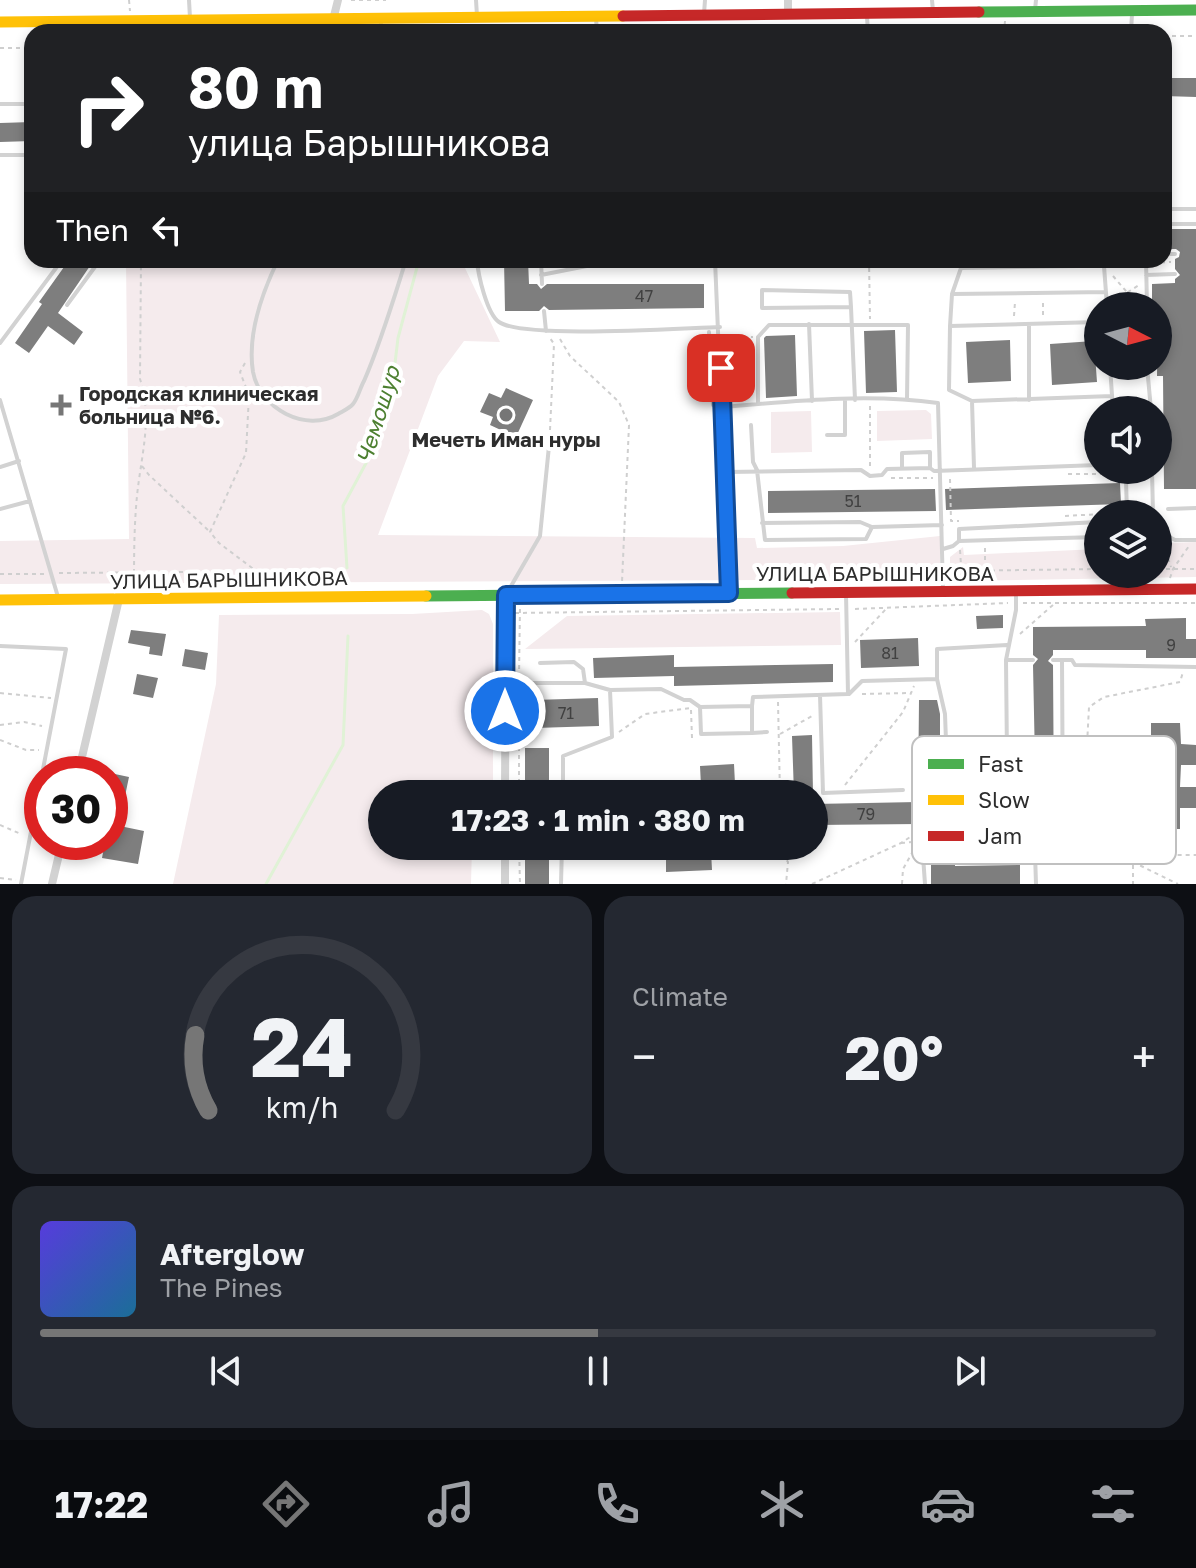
<!DOCTYPE html>
<meta charset="utf-8">
<style>
:root{--surface:#171b24;--page:#242831;--text:#f1f3f6;--muted:#9ea1a6;--line:#363941;--accent:#767676}
body{margin:0;font-family:"Golos Text",sans-serif;background:var(--page);color:var(--text);height:100vh;display:flex;flex-direction:column;font-size:30px;white-space:nowrap}
*{box-sizing:border-box;margin:0}
p{font-size:26px;color:var(--muted)}
.icon{flex:none;width:44px;height:44px;fill:none;stroke:currentColor;stroke-width:2;stroke-linecap:round;stroke-linejoin:round}
.map{position:relative;height:884px;overflow:hidden}
.side{display:flex;flex-direction:column;gap:12px;padding:12px;background:#0d0f14;flex:1}
.side>*{flex:none}
.banner{position:absolute;left:24px;top:24px;width:1148px;height:244px;border-radius:24px;box-shadow:0 4px 12px #0003;background:#202124;color:#fff;overflow:hidden}
.needle{width:52px;rotate:96deg}
.fabs{position:absolute;left:1084px;top:292px;display:grid;gap:16px}
.fabs a{display:grid;place-items:center;width:88px;height:88px;border-radius:50%;background:var(--surface);box-shadow:0 4px 12px #0003;font-size:40px}
.speed{position:absolute;left:24px;top:756px;display:flex;gap:16px;font-size:40px;font-weight:700;text-align:center}
.speed>*{display:grid;place-content:center;width:104px;height:104px;border-radius:50%;background:var(--surface);box-shadow:0 4px 12px #0003;line-height:1}
.speed .limit{border:12px solid #d22;background:#fff;color:#111}
.pin{position:absolute;display:grid;place-items:center;width:68px;height:68px;color:#fff;margin:-34px;border-radius:16px;box-shadow:0 4px 12px #0006}
.me{position:absolute;width:88px;margin:-44px;rotate:0deg;stroke-linejoin:round;filter:drop-shadow(0 0 6px #0008)}
.turn{display:flex;align-items:center;gap:28px;height:168px;padding:0 32px;font-size:36px}
.turn .icon{width:104px;height:104px;stroke-width:2.5}
.turn b{display:block;font-size:56px;line-height:68px}
.then{display:flex;align-items:center;height:76px;padding:0 32px;background:#0003;gap:16px;font-size:30px}
.big{font-size:60px;font-weight:700;line-height:1.1}
.side .widget{flex:1;display:flex;flex-direction:column;justify-content:center;gap:12px;min-width:0;padding:0 28px;border-radius:24px;background:var(--page)}
.side .dial{align-items:center;gap:0}
.dial svg{height:208px;overflow:visible;fill:none;stroke:var(--line);stroke-width:7;stroke-linecap:round;text-anchor:middle}
.dial text{fill:var(--text);stroke:none}
.song{display:flex;align-items:center;gap:24px}
.cover{width:96px;height:96px;border-radius:12px;background:linear-gradient(135deg,hsl(250 70% 55%),hsl(200 70% 35%))}
.played{height:8px;border-radius:4px;background:linear-gradient(90deg,var(--accent) 50%,var(--line) 50%)}
.keys{display:flex;justify-content:space-around;direction:ltr}
.heat{display:flex;justify-content:space-between;align-items:center;font-size:44px;direction:ltr}
.side .tiles{flex:1;display:grid;gap:12px;grid-template-columns:1fr 1fr}
.widget:last-child{grid-column:span 2}
.trip{position:absolute;left:368px;top:780px;width:460px;height:80px;border-radius:40px;background:var(--surface);box-shadow:0 4px 12px #0003;font-weight:700;line-height:80px;text-align:center}
.menu{display:flex;height:128px;justify-content:space-around;align-items:center;background:#090b0e;color:var(--muted)}
.menu .icon{width:56px;height:56px}
.menu .current{color:var(--accent)}
.menu b{font-size:36px;color:var(--text)}
.map>svg:first-child{display:block}
.green{fill:#f5ebed}
.lines{fill:none;stroke-linecap:round;stroke-linejoin:round}
.stream{stroke:#e0f2d6;stroke-width:3}
.building{fill:#7e7e7e}
.path{stroke:#cfcfcf;stroke-width:2;stroke-dasharray:4 4;stroke-linecap:butt}
.lane{stroke:#d2d2d2;stroke-width:4}
.street{stroke:#d2d2d2;stroke-width:8}
.fast{stroke:#4caf50;stroke-width:11}
.slow{stroke:#ffc107;stroke-width:11}
.jam{stroke:#c62828;stroke-width:11}
.route-casing{stroke:#114b97;stroke-width:20}
.route{stroke:#1a73e8;stroke-width:14}
.poi-dot{fill:#767676;stroke:#fff;stroke-width:3}
.labels{text-anchor:middle;stroke-width:8;stroke-linejoin:round;paint-order:stroke}
.number-label{font-size:16px;fill:#414141}
.poi-label{font-size:20px;font-weight:bold;fill:#2d2d2d;stroke:#fff;text-anchor:start}
.street-label{font-size:20px;fill:#2d2d2d;stroke:#fff}
.water-label{font-size:22px;font-style:italic;fill:#4d8031;stroke:#fff}
.key{fill:#fff;stroke:#c0c0c0;stroke-width:2}
.key-label{font-size:22px;fill:#2d2d2d}
</style>
<div class="map">
<svg width="1196" height="884" viewBox="0 0 1196 884">
<rect width="100%" height="100%" fill="#fff"/>
<path class="green" d="M 126,260 L 466,260 L 465,268 L 500,342 L 464,341 L 438,376 L 378,535 L 755,538 L 757,548 L 843,546 L 940,536 L 940,579 L 0,584 L 0,541 L 129,539 Z
M 926,410 L 931,414 L 932,439 L 877,441 L 877,411 Z
M 811,411 L 812,452 L 771,453 L 771,412 Z
M 1158,538 L 1167,543 L 1196,542 L 1196,577 L 950,581 L 950,557 L 963,547 L 964,555 L 1098,549 L 1098,574 L 1158,574 Z
M 482,610 L 489,614 L 493,624 L 493,791 L 485,791 L 482,794 L 382,794 L 382,846 L 472,846 L 471,884 L 173,884 L 216,684 L 219,615 L 412,614 Z
M 840,612 L 841,645 L 525,649 L 567,616 Z"/>
<g class="lines">
<path class="stream" d="M 347,568 L 343,506 L 372,452 L 393,380 L 398,338 L 419,260
M 266,884 L 343,745 L 348,636"/>
</g>
<path class="building" d="M 1164,78 L 1196,78 L 1196,97 L 1164,96 Z
M 32,122 L 32,141 L 0,142 L 0,123 Z
M 1164,229 L 1196,229 L 1196,489 L 1164,489 L 1163,376 L 1157,376 L 1158,306 L 1152,306 L 1152,284 L 1175,283 L 1175,279 L 1180,275 L 1175,269 L 1175,259 L 1179,257 L 1180,252 L 1176,249 L 1164,249 Z
M 69,260 L 94,260 L 58,313 L 83,332 L 74,345 L 48,326 L 29,353 L 15,343 L 42,304 L 39,302 Z
M 504,260 L 528,260 L 529,284 L 537,284 L 541,289 L 547,284 L 704,284 L 704,308 L 549,310 L 544,306 L 539,311 L 505,311 Z
M 895,330 L 897,392 L 866,393 L 864,331 Z
M 795,335 L 797,396 L 766,398 L 764,338 L 766,336 Z
M 1010,340 L 1011,381 L 968,383 L 966,342 Z
M 1094,341 L 1097,382 L 1052,385 L 1050,344 Z
M 506,388 L 533,400 L 516,437 L 490,425 L 493,417 L 480,412 L 489,393 L 501,398 Z
M 1120,483 L 1121,504 L 946,510 L 945,489 Z
M 935,489 L 936,511 L 768,513 L 768,491 Z
M 1003,615 L 1003,628 L 977,629 L 976,616 Z
M 1186,618 L 1186,639 L 1196,639 L 1196,658 L 1146,658 L 1146,650 L 1053,650 L 1053,655 L 1048,661 L 1053,665 L 1054,810 L 1036,810 L 1033,665 L 1038,659 L 1033,655 L 1033,627 L 1146,626 L 1145,619 Z
M 131,630 L 166,634 L 162,656 L 149,654 L 150,647 L 128,643 Z
M 918,638 L 919,666 L 861,668 L 860,640 Z
M 185,649 L 208,653 L 205,670 L 182,666 Z
M 674,655 L 674,667 L 833,664 L 833,682 L 674,686 L 674,676 L 594,678 L 593,658 Z
M 137,674 L 158,678 L 153,698 L 133,694 Z
M 598,698 L 599,726 L 535,728 L 534,700 Z
M 919,700 L 937,700 L 940,714 L 940,802 L 918,802 Z
M 1151,723 L 1180,723 L 1181,744 L 1196,745 L 1196,765 L 1181,765 L 1180,787 L 1196,787 L 1196,808 L 1180,808 L 1180,829 L 1152,829 L 1152,809 L 1169,809 L 1169,786 L 1151,786 L 1151,766 L 1169,766 L 1169,744 L 1151,744 Z
M 812,735 L 813,794 L 794,794 L 792,736 Z
M 525,748 L 549,748 L 549,794 L 525,794 Z
M 734,764 L 735,784 L 718,785 L 718,794 L 711,794 L 710,785 L 701,786 L 700,766 Z
M 110,773 L 129,777 L 125,796 L 110,793 Z
M 918,802 L 919,824 L 814,825 L 814,804 Z
M 110,824 L 144,831 L 138,864 L 102,858 L 105,842 L 110,842 Z
M 525,846 L 549,846 L 549,884 L 525,884 Z
M 679,846 L 689,846 L 689,852 L 711,851 L 712,870 L 666,872 L 666,852 L 680,851 Z
M 955,860 L 955,866 L 1020,865 L 1020,884 L 931,884 L 931,861 Z"/>
<g class="lines">
<path class="path" d="M 129,0 L 130,11
M 351,0 L 386,0
M 386,32 L 589,32
M 1004,32 L 1005,21
M 1164,36 L 1196,36
M 0,48 L 32,48
M 869,260 L 870,319
M 874,260 C 881,265 887,265 894,260
M 1153,263 L 1171,262
M 1113,265 L 1139,263
M 1113,276 L 1139,306
M 1114,301 L 1139,285
M 1043,315 L 1043,302
M 1014,316 L 1015,302
M 727,338 L 753,337
M 560,339 L 570,356 L 619,402 L 629,425 L 622,582
M 245,363 L 240,372 L 249,395 L 246,453 L 210,532 L 219,543 L 276,586
M 550,430 L 554,344 L 550,338
M 142,466 L 149,475 L 209,531
M 870,466 L 870,405
M 1068,474 L 1114,474
M 891,478 L 933,478
M 950,479 L 951,521 L 959,521
M 1065,516 L 1119,513
M 1163,543 L 1171,567
M 960,550 L 962,580
M 985,568 L 985,547
M 1158,569 L 1196,569
M 951,571 L 1098,569
M 59,573 L 193,572 L 212,586
M 0,574 L 44,574
M 1170,578 L 1173,569 L 1189,546
M 134,589 C 134,558 134,526 137,496 C 141,455 153,419 140,379 L 141,260
M 1023,603 L 1196,603
M 855,609 L 1008,603
M 515,613 L 840,609
M 1020,634 L 1054,604
M 855,642 L 886,609
M 519,677 L 520,607
M 519,691 L 519,794
M 0,693 L 51,698
M 862,694 L 911,693
M 778,702 L 780,794
M 691,710 L 692,738
M 0,725 L 24,722 L 42,726
M 619,732 L 645,714 L 690,708
M 780,734 L 812,716
M 0,740 L 26,750 L 39,750
M 845,785 L 903,712 L 914,686
M 1028,823 L 1055,810
M 0,825 L 21,834
M 1063,838 L 1062,849 L 1075,855 L 1196,855
M 901,843 L 1001,835
M 519,846 L 520,884
M 782,846 L 782,854 L 788,862 L 786,884
M 1095,855 L 1086,764 L 1089,707 L 1104,697 L 1180,682 L 1183,672
M 1133,857 L 1133,884
M 1133,862 L 1178,884
M 0,878 L 16,880
M 812,884 L 901,843 L 924,828
M 902,884 L 903,869 L 926,828"/>
<path class="lane" d="M 189,0 L 190,18
M 476,0 L 477,16
M 932,0 L 933,11
M 1035,10 L 1036,0
M 704,14 L 705,0
M 867,17 L 868,32
M 596,18 L 597,32
M 380,32 L 381,22
M 1131,32 L 1132,14
M 0,104 L 32,104
M 0,155 L 32,155
M 1164,209 L 1196,209
M 1164,224 L 1196,224
M 1164,254 L 1175,254
M 278,260 C 262,293 247,335 253,372 C 260,409 306,433 338,414 C 343,411 350,408 353,404 C 358,398 360,388 364,381 C 381,342 393,301 406,260
M 477,260 C 478,275 487,314 499,322 C 523,339 681,328 720,327
M 541,260 L 542,284
M 715,260 L 729,593
M 1077,260 L 1079,266 L 1104,266 L 1107,306
M 1146,260 L 1147,306
M 541,275 L 602,263 L 715,262
M 1146,275 L 1175,274
M 952,294 L 1106,292
M 67,305 L 100,260
M 851,307 L 762,308 L 762,290 L 850,292 L 851,307 L 855,400
M 544,311 L 546,331
M 809,324 L 812,401
M 1029,324 L 1029,400
M 950,326 L 952,294 L 961,268 L 1079,266
M 709,332 L 713,405
M 0,343 L 62,260
M 1110,366 L 1113,410
M 1147,366 L 1151,410
M 0,400 L 58,597
M 972,401 L 1112,396
M 758,404 L 758,337 L 769,325 L 908,325 L 907,399
M 723,407 C 793,401 868,393 938,403 L 943,589
M 751,425 L 753,462 L 757,470 L 765,540 L 866,539 L 872,527 L 942,525
M 827,435 L 845,435 L 845,400
M 0,467 L 19,461
M 902,468 L 902,453 L 930,452 L 930,468
M 974,468 L 972,401 L 949,390 L 950,326 L 1098,322
M 1122,470 L 1126,480 L 1127,514
M 1152,470 L 1153,514
M 726,472 L 861,470 L 870,476 L 882,475 L 887,469 L 930,468 L 934,471 L 1098,465
M 0,509 L 30,501
M 1168,509 L 1196,508
M 762,523 L 860,522 L 872,527
M 1158,531 L 1175,540 L 1196,540
M 959,541 L 959,529 L 1098,522
M 943,549 L 953,546 L 959,541 L 1098,537
M 1134,574 L 1134,587
M 507,593 L 540,536 L 550,436
M 0,646 L 66,649 L 21,884
M 1006,660 L 1033,660
M 1053,660 L 1072,660 L 1075,665 L 1196,667
M 540,663 L 574,662 L 583,669 L 585,683
M 508,683 L 585,683 L 610,690 L 661,689 L 684,700 L 690,700 L 700,707 L 752,706 L 753,697 L 848,694 L 846,593
M 849,694 L 862,681 L 937,679 L 937,649 L 1007,645
M 820,695 L 823,793 L 903,790
M 700,707 L 701,734 L 752,733 L 752,706
M 752,733 L 767,732
M 563,794 L 563,756 L 612,737 L 610,690
M 932,824 L 949,823 L 945,714 L 937,679
M 1029,831 L 1063,831 L 1062,660
M 1008,854 L 1006,660 L 1016,610 L 1016,593
M 561,884 L 562,846
M 925,884 L 923,856 L 1035,853 L 1036,884"/>
<path class="street" d="M 788,0 L 788,15
M 333,20 L 338,0
M 78,774 L 119,599
M 505,794 L 506,595
M 52,884 L 62,842
M 505,884 L 505,846"/>
<path class="fast" d="M 979,12 L 1196,10
M 426,596 L 792,593"/>
<path class="slow" d="M 0,22 L 623,16
M 0,600 L 426,596"/>
<path class="jam" d="M 623,16 L 979,12
M 792,593 L 1196,589"/>
</g>
<g class="lines">
<defs>
<path id="route" d="M 505,711 L 506,595 L 729,593 L 721,368"/>
</defs>
<use href="#route" class="route-casing"/>
<use href="#route" class="route"/>
</g>
<g class="poi-dot">
<path d="M57 393h8v8h8v8h-8v8h-8v-8h-8v-8h8z"/>
<circle cx="506" cy="415" r="8"/>
</g>
<g class="labels">
<g class="number-label">
<text x="644" y="302">47</text>
<text x="853" y="507">51</text>
<text x="1171" y="651">9</text>
<text x="890" y="659">81</text>
<text x="566" y="719">71</text>
<text x="866" y="820">79</text>
</g>
<g class="poi-label">
<text x="79" y="401">Городская клиническая<tspan x="79" dy="23">больница №6.</tspan></text>
<text x="506" y="447" text-anchor="middle">Мечеть Иман нуры</text>
</g>
<g class="street-label">
<text x="875" y="581">УЛИЦА БАРЫШНИКОВА</text>
<text transform="translate(229 580) rotate(-1)" y="7">УЛИЦА БАРЫШНИКОВА</text>
</g>
<g class="water-label">
<text transform="translate(378 415) rotate(-73)" y="8">Чемошур</text>
</g>
</g>
<rect x="912" y="736" width="264" height="128" rx="12" class="key"/>
<rect x="928" y="759" width="36" height="10" fill="#4caf50"/>
<rect x="928" y="795" width="36" height="10" fill="#ffc107"/>
<rect x="928" y="831" width="36" height="10" fill="#c62828"/>
<g class="key-label">
<text x="978" y="772">Fast</text>
<text x="978" y="808">Slow</text>
<text x="978" y="844">Jam</text>
</g>
</svg>
<div class="fabs">
<a><svg class="needle" viewBox="-14 -14 28 28"><path d="M0-13l5 13h-10z" fill="#e53935"/><path d="M0 13l5-13h-10z" fill="#9ea1a6"/></svg></a>
<a><svg class="icon" aria-label="sound" viewBox="0 0 24 24"><path d="M4 9h4l5-4v14l-5-4H4zM17 9q2 3 0 6"/></svg></a>
<a><svg class="icon" aria-label="layers" viewBox="0 0 24 24"><path d="M12 4l9 5-9 5-9-5zM3 14l9 5 9-5"/></svg></a>
</div>
<div class="speed"><div class="limit">30</div></div>
<div class="pin" style="left:721px;top:368px;background:#d93025"><svg class="icon" aria-label="arrive" viewBox="0 0 24 24"><path d="M6 21V4h12l-3 4 3 4H6"/></svg></div>
<svg class="me" style="left:505px;top:711px" viewBox="-20 -20 40 40"><circle r="17" fill="#1a73e8" stroke="#fff" stroke-width="3"/><path d="M0-11L8 9 0 5-8 9z" fill="#fff"/></svg>
<div class="trip">17:23 · 1 min · 380 m</div>
<div class="banner">
<div class="turn"><svg class="icon" aria-label="right" viewBox="0 0 24 24"><path d="M7 20v-9h11M14 6l5 5-5 5"/></svg><div><b>80 m</b>улица Барышникова</div></div>
<div class="then">Then<svg class="icon" aria-label="left" viewBox="0 0 24 24"><path d="M17 20v-9H6M10 6l-5 5 5 5"/></svg></div>
</div>
</div>
<section class="side">
<div class="tiles">
<div class="widget dial"><svg viewBox="0 0 100 80">
<path d="M14 69A42 42 0 1 1 86 69"/>
<path d="M14 69A42 42 0 0 1 9 40" stroke="#767676"/>
<text x="50" y="56" font-size="32" font-weight="700">24</text>
<text x="50" y="72" font-size="11">km/h</text>
</svg></div>
<div class="widget"><p>Climate</p>
<div class="heat"><a>−</a><b class="big">20°</b><a>+</a></div>
</div>
<div class="widget">
<div class="song"><i class="cover"></i><div><b>Afterglow</b><p>The Pines</p></div></div>
<div class="played"></div>
<div class="keys"><svg class="icon" aria-label="previous" viewBox="0 0 24 24"><path d="M18 5L8 12l10 7zM5 5v14"/></svg><svg class="icon" aria-label="pause" viewBox="0 0 24 24"><path d="M8 5v14M16 5v14"/></svg><svg class="icon" aria-label="next" viewBox="0 0 24 24"><path d="M6 5l10 7-10 7zM19 5v14"/></svg></div>
</div>
</div>
</section>
<nav class="menu">
<b>17:22</b>
<svg class="icon current" aria-label="directions" viewBox="0 0 24 24"><path d="M12 3l9 9-9 9-9-9zM9 14v-3h6M13 9l2 2-2 2"/></svg>
<svg class="icon" aria-label="music" viewBox="0 0 24 24"><path d="M9 18V5l10-2v13"/><circle cx="6" cy="18" r="3"/><circle cx="16" cy="16" r="3"/></svg>
<svg class="icon" aria-label="phone" viewBox="0 0 24 24"><path d="M5 4h4l2 5-3 2q2 4 5 5l2-3 5 2v4C11 20 4 13 5 4z"/></svg>
<svg class="icon" aria-label="climate" viewBox="0 0 24 24"><path d="M12 3v18M4 7l16 10M4 17L20 7"/></svg>
<svg class="icon" aria-label="car" viewBox="0 0 24 24"><path d="M5 17H2v-5l4-1 3-4h7l3 4 3 1v5h-3M9 17h6M6 11h13"/><circle cx="7" cy="17" r="2"/><circle cx="17" cy="17" r="2"/></svg>
<svg class="icon" aria-label="filters" viewBox="0 0 24 24"><path d="M4 7h16M4 17h16"/><circle cx="9" cy="7" r="2"/><circle cx="15" cy="17" r="2"/></svg>
</nav>
